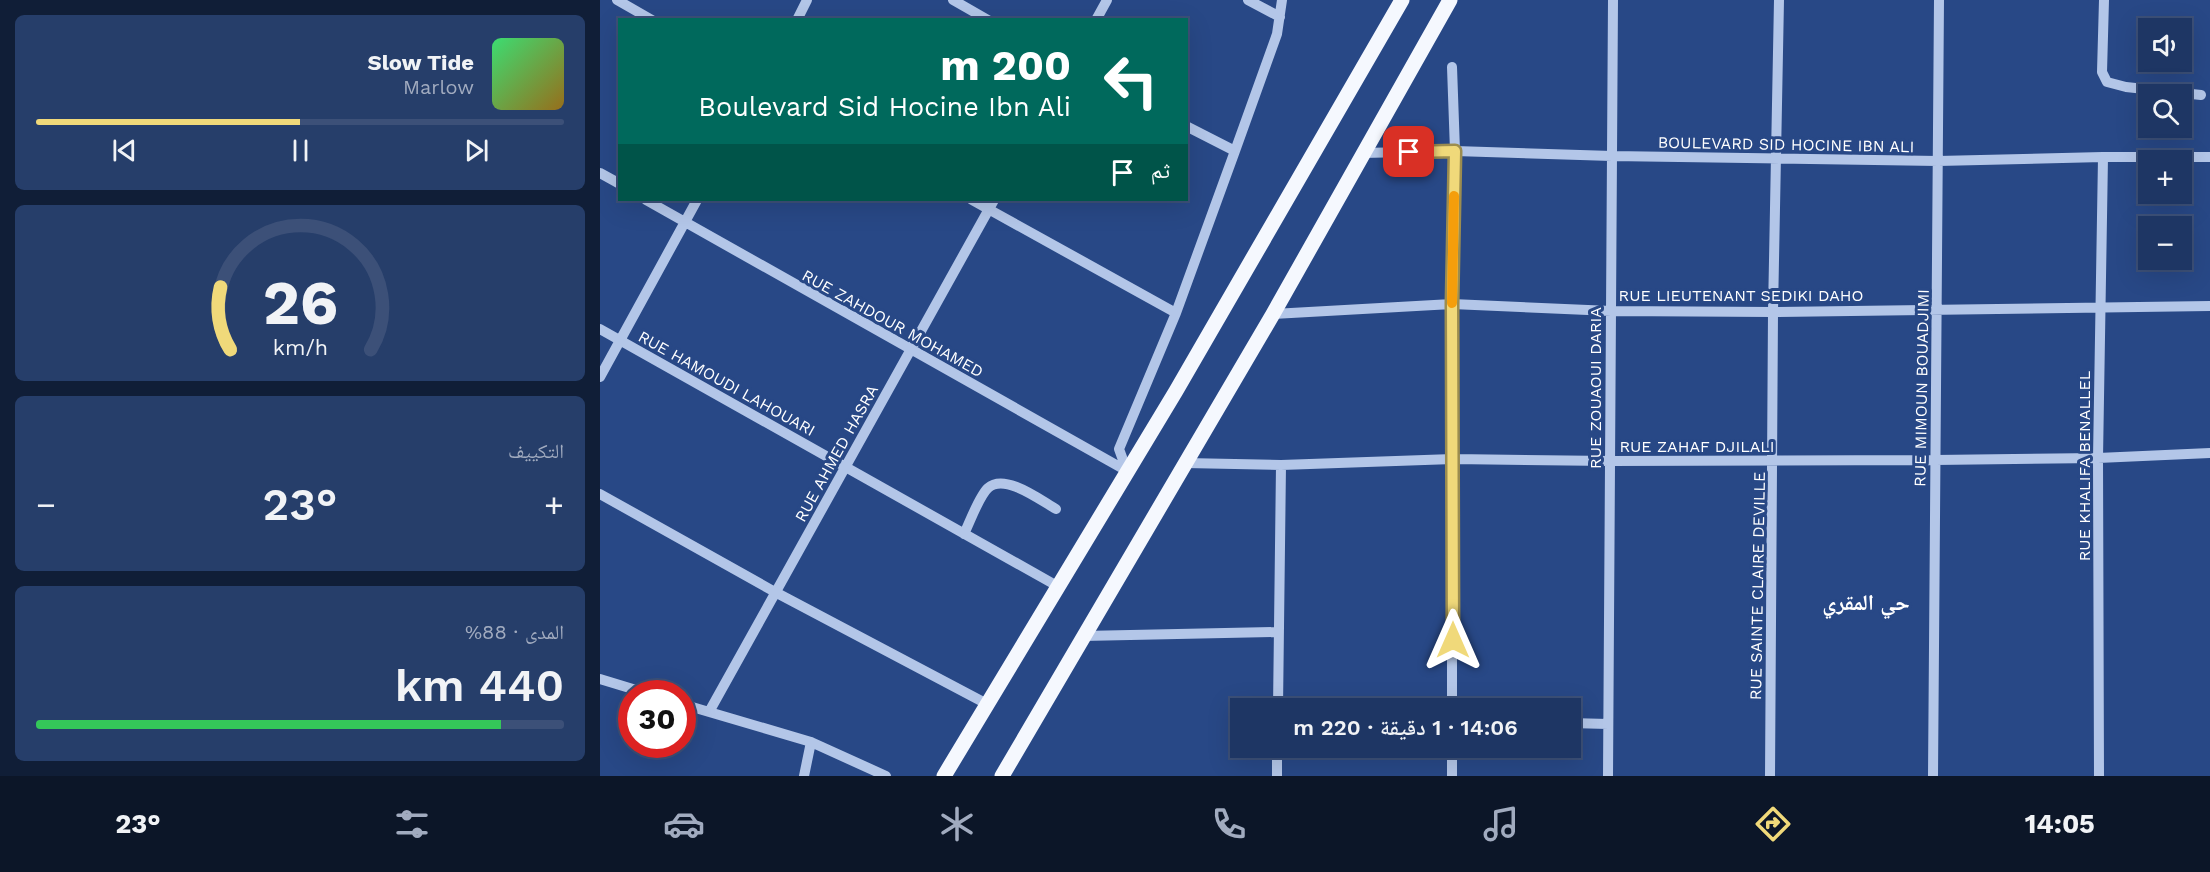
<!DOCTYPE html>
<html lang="ar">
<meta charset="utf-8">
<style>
:root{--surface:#1e3664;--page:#263e6a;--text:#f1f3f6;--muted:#a1abbf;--line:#3c5078;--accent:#f0d97a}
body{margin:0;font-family:"Work Sans","Noto Naskh Arabic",sans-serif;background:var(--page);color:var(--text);direction:rtl;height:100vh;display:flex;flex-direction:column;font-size:22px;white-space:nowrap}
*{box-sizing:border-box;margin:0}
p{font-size:20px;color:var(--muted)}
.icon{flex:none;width:33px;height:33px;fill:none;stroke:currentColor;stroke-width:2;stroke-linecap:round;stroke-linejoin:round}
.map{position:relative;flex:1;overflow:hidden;direction:ltr}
.side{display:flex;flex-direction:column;gap:15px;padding:15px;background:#101e37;width:600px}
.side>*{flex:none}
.top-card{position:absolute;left:18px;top:18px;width:570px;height:183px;border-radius:0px;box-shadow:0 6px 24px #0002,0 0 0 2px var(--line);direction:rtl;background:#00695c;color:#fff;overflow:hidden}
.controls{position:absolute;left:1538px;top:18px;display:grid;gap:12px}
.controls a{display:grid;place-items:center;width:54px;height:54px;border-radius:0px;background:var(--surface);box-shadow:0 6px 24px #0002,0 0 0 2px var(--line);font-size:30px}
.speed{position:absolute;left:18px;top:680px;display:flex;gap:12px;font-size:30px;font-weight:700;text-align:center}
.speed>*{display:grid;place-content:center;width:78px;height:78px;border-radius:50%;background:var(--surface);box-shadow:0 6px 24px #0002,0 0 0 2px var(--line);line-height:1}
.speed .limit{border:9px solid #d22;background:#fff;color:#111}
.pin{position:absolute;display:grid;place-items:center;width:51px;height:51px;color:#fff;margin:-26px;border-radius:12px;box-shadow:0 3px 9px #0006}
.me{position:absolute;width:66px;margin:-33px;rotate:0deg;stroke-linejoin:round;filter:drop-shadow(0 0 4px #0008)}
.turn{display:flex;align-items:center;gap:21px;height:126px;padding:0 18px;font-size:27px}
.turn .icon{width:78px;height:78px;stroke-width:2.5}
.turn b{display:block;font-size:42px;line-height:51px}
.then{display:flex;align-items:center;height:57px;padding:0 18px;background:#0003;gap:12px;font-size:22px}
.big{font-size:45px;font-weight:600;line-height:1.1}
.side .card{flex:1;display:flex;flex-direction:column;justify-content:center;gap:9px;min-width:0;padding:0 21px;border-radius:9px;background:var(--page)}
.side .dial{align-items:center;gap:0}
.dial svg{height:156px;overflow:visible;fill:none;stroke:var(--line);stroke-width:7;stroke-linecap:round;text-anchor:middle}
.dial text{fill:var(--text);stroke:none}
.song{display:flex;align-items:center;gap:18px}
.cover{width:72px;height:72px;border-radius:9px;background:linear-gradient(135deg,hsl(140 70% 55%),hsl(40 70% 35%))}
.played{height:6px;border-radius:3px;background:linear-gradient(90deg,var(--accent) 50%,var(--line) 50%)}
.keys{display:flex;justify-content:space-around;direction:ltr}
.heat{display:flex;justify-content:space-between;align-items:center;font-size:33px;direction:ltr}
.charge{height:9px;border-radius:4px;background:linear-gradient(90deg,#34c759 88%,var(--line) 0)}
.trip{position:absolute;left:630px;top:698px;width:351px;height:60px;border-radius:0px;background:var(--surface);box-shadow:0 6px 24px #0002,0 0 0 2px var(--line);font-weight:600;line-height:60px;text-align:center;direction:rtl}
.dock{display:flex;height:96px;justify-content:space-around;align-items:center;background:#0c1628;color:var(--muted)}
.dock .icon{width:42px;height:42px}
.dock .current{color:var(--accent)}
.dock b{font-size:27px;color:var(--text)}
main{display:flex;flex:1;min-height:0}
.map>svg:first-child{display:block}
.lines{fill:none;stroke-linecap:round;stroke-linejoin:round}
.minor{stroke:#b3c6e8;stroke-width:10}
.major{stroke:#f5f8fe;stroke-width:15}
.route-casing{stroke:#9c8d4f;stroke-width:15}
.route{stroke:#f0d97a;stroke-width:10}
.slow{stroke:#f59e0b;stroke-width:10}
.labels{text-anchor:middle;stroke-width:6;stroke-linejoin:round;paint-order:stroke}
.street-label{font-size:16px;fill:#fff;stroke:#284886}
.district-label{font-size:22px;font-weight:bold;fill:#fff;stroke:#284886}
</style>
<main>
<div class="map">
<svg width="1610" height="776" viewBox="0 0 1610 776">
<rect width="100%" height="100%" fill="#284886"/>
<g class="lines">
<path class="minor" d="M 17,0 L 52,20
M 353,0 L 388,20
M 648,0 L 680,17
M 1504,0 L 1502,72 L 1507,82 L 1526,87 L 1601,95
M 197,20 L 207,0
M 496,20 L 507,0
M 852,67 L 855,151 L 852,304 L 852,708
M 586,126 L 635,151
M 762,153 L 855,151 L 1012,156 L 1338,161 L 1503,157 L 1610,157
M 0,173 L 20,184
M 46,200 L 527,471
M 372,200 L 576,313
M 673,314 L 852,304 L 1011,311 L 1173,312 L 1610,306
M 0,329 L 459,587
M 0,377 L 97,200
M 585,463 L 681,465 L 853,459 L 1010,461 L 1335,460 L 1498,458 L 1610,453
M 527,471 L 519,449 L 576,313 L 635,151 L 677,34 L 682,0
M 0,494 L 175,592 L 387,704
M 364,534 C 370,522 379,496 388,488 C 405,473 440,500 456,509
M 483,636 L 678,632
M 0,679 L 46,693
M 82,704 L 211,742 L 286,776
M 678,708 L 681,465
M 109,712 L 394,200
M 970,723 L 1008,724
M 204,776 L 211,742
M 677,776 L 677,747
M 852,776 L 852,747
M 1008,776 L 1013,0
M 1170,776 L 1173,312 L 1179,0
M 1333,776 L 1339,0
M 1499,776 L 1498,458 L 1503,157"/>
<path class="major" d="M 344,776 L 576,391 L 802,0
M 402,776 L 673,314 L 850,0"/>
</g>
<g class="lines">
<defs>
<path id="route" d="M 809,152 L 855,151 L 852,304 L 853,640"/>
</defs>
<use href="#route" class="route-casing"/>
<use href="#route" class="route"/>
<path class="slow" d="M 852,303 L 854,196"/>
</g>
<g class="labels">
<g class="street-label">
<text transform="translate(1186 144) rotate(1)" y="6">BOULEVARD SID HOCINE IBN ALI</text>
<text x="1141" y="301">RUE LIEUTENANT SEDIKI DAHO</text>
<text transform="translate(293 323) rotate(29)" y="6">RUE ZAHDOUR MOHAMED</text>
<text transform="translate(127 383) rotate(29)" y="6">RUE HAMOUDI LAHOUARI</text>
<text transform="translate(995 388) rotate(-90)" y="6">RUE ZOUAOUI DARIA</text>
<text transform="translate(1321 388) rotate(-89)" y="6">RUE MIMOUN BOUADJIMI</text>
<text x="1097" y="452">RUE ZAHAF DJILALI</text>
<text transform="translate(236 453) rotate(-61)" y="6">RUE AHMED HASRA</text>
<text transform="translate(1484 466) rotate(-90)" y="6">RUE KHALIFA BENALLEL</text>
<text transform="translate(1157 586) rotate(-89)" y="6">RUE SAINTE CLAIRE DEVILLE</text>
</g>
<g class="district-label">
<text x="1266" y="610">حي المقري</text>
</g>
</g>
</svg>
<div class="controls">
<a><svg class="icon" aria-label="sound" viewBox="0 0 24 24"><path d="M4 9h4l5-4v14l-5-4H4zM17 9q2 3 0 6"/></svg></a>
<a><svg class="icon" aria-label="search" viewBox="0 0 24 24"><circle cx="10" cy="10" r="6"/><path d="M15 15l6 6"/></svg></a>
<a>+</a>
<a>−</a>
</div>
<div class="speed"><div class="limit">30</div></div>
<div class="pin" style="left:809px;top:152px;background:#d93025"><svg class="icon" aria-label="arrive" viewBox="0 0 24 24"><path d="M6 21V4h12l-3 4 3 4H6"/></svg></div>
<svg class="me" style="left:853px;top:640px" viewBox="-20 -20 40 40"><path d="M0-17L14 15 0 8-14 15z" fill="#f0d97a" stroke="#fff" stroke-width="4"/></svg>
<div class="trip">14:06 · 1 دقيقة · 220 m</div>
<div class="top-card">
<div class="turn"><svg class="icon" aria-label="left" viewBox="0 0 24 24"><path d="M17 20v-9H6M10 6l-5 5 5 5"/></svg><div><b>200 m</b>Boulevard Sid Hocine Ibn Ali</div></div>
<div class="then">ثم<svg class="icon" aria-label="arrive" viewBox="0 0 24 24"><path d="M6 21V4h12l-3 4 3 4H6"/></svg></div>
</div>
</div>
<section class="side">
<div class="card">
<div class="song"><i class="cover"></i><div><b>Slow Tide</b><p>Marlow</p></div></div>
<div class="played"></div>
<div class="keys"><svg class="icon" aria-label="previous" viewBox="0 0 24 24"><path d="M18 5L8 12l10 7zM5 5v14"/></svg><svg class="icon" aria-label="pause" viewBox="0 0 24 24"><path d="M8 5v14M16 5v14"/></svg><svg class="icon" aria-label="next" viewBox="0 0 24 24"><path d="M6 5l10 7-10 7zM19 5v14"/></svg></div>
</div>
<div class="card dial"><svg viewBox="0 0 100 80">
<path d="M14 69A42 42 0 1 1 86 69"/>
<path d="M14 69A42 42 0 0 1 9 37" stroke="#f0d97a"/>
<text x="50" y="56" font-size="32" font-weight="700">26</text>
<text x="50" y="72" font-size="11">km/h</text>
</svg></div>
<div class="card"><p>التكييف</p>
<div class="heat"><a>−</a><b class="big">23°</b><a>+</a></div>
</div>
<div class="card"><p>المدى · 88%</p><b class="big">440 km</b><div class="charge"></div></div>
</section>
</main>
<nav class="dock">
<b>14:05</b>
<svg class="icon current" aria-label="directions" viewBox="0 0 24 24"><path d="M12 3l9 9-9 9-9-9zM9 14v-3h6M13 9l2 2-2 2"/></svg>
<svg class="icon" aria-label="music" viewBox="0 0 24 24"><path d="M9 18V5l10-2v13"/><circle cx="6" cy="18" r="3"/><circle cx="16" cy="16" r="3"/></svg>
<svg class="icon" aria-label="phone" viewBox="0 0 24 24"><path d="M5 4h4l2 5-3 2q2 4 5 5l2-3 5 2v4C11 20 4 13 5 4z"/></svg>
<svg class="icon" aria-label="climate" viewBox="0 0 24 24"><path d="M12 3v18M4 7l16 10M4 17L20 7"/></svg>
<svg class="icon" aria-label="car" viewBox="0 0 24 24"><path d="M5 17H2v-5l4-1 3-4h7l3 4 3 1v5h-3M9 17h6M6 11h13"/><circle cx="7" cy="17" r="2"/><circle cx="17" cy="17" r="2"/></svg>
<svg class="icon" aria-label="filters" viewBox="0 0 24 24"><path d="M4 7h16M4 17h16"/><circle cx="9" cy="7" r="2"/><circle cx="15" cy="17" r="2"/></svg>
<b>23°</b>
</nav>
